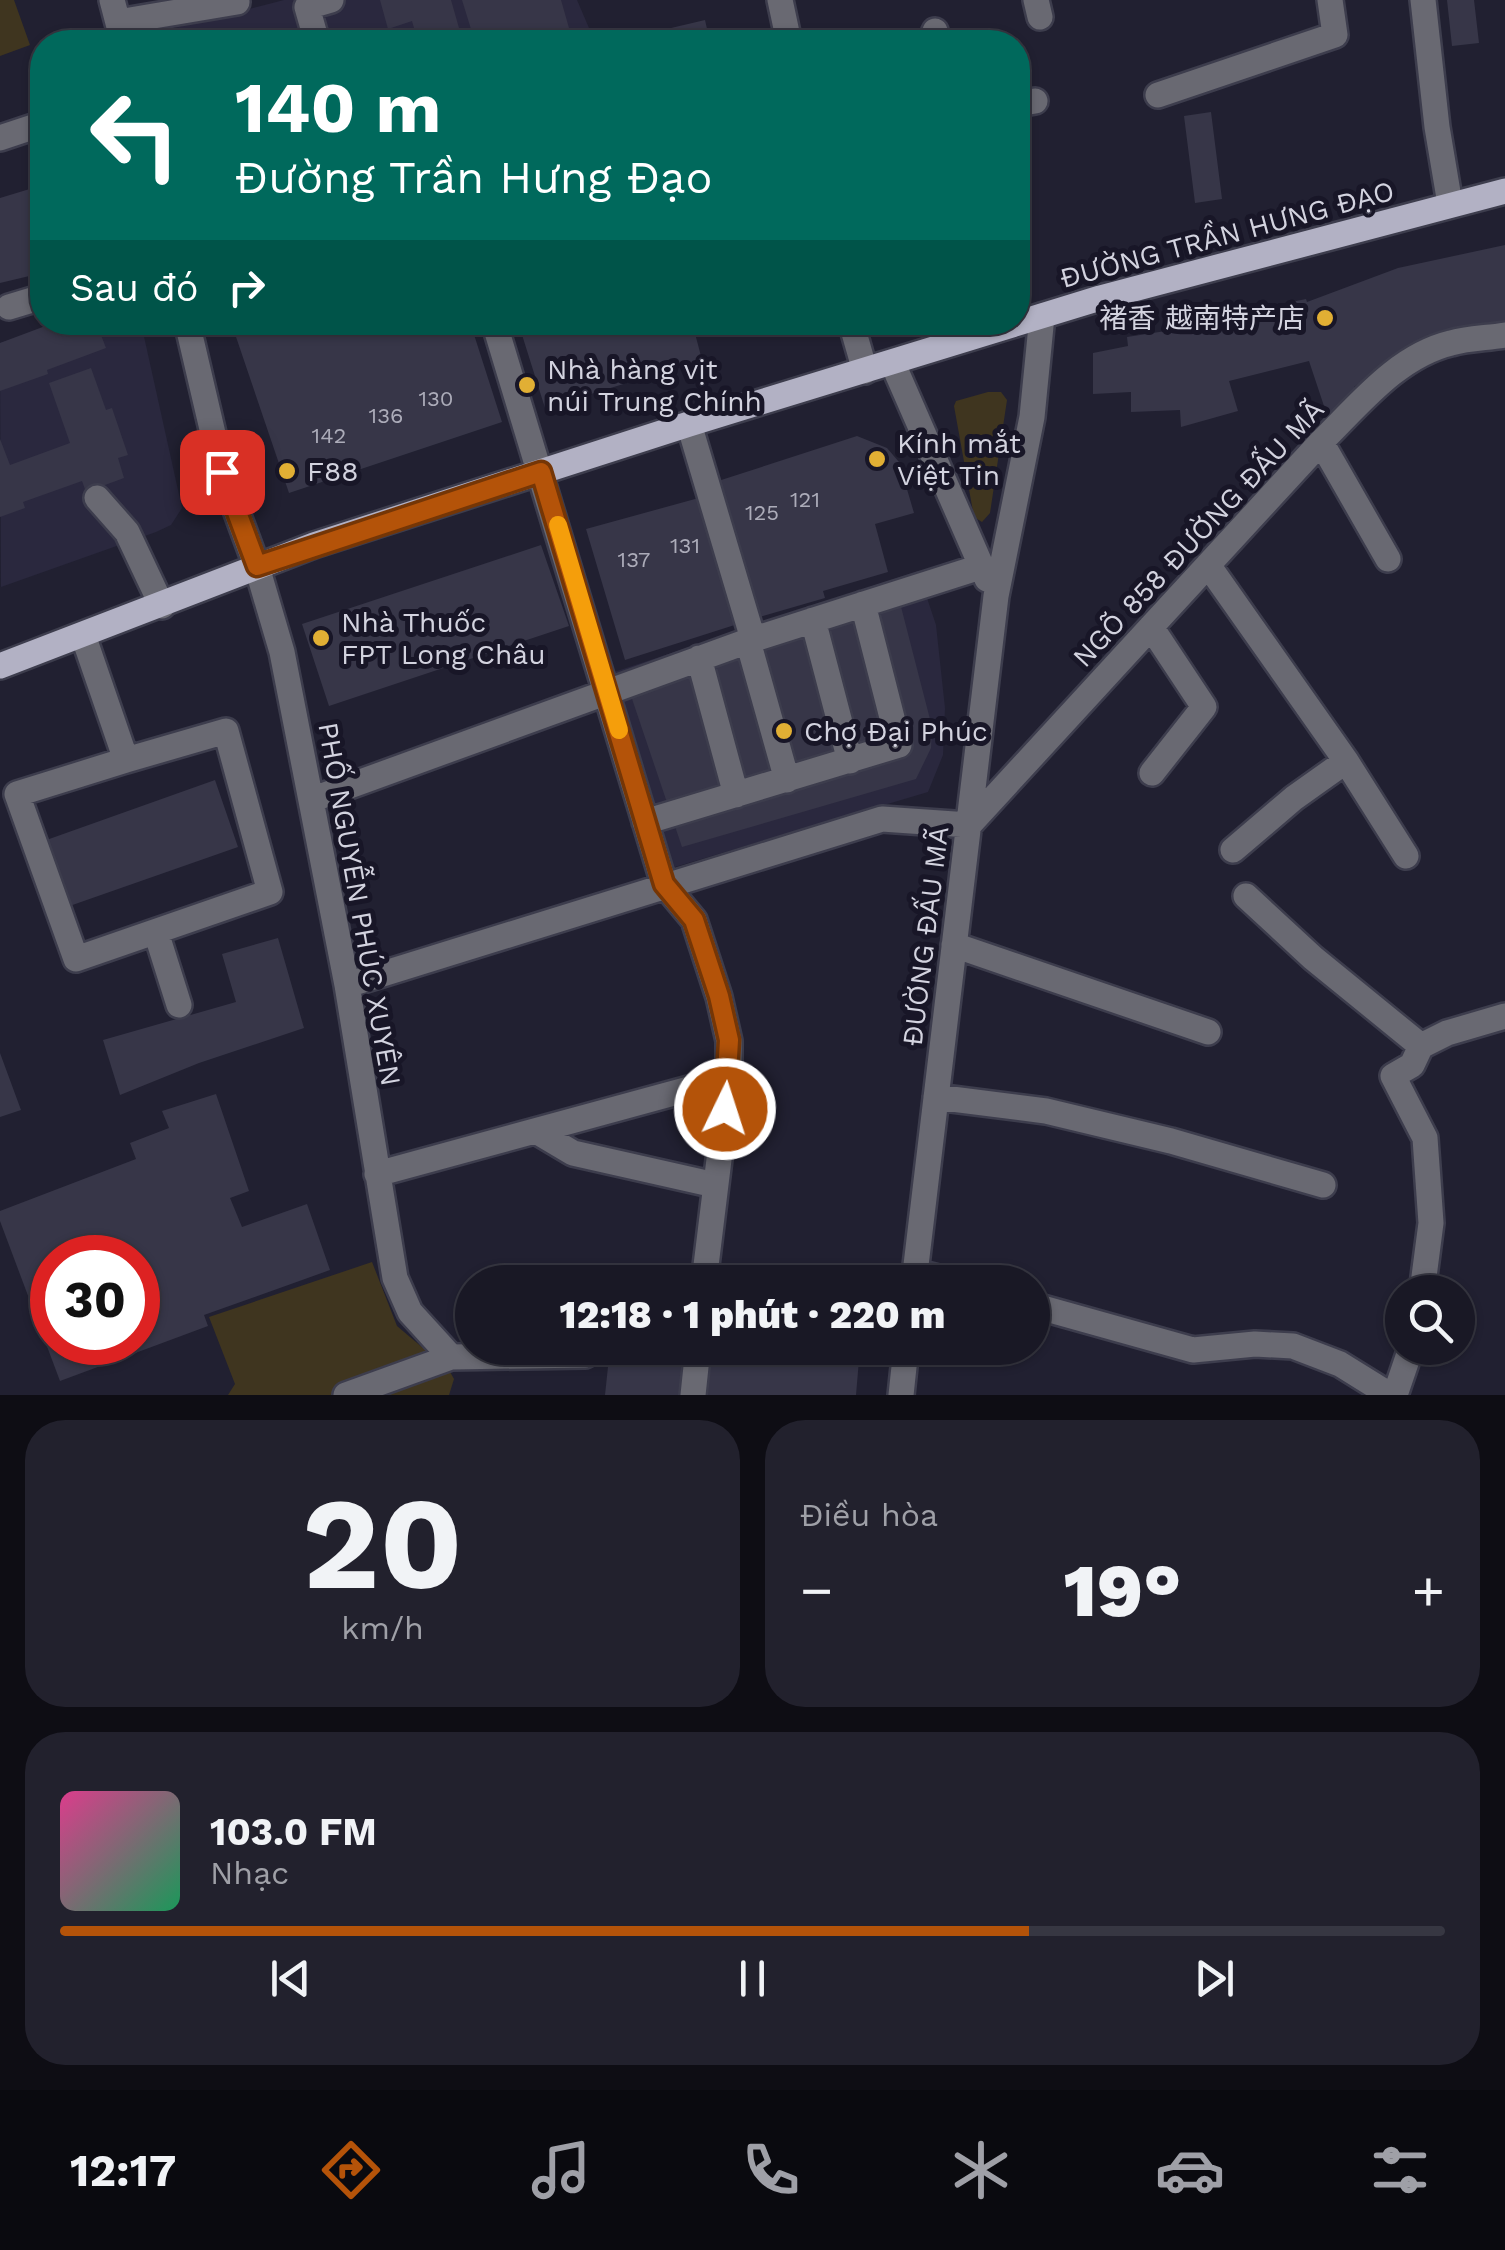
<!DOCTYPE html>
<html lang="vi">
<meta charset="utf-8">
<style>
:root{--surface:#191825;--page:#22212d;--text:#f1f3f6;--muted:#9fa0a7;--line:#373742;--accent:#b45309}
body{margin:0;font-family:"Work Sans","Noto Sans SC",sans-serif;background:var(--page);color:var(--text);height:100vh;display:flex;flex-direction:column;font-size:38px;white-space:nowrap}
*{box-sizing:border-box;margin:0}
p{font-size:32px;color:var(--muted)}
.icon{flex:none;width:55px;height:55px;fill:none;stroke:currentColor;stroke-width:2;stroke-linecap:round;stroke-linejoin:round}
.map{position:relative;height:1395px;overflow:hidden}
.drawer{display:flex;flex-direction:column;gap:25px;padding:25px;background:#0e0d14;flex:1}
.drawer>*{flex:none}
.banner{position:absolute;left:30px;top:30px;width:1000px;height:305px;border-radius:40px;box-shadow:0 2px 8px #0004,0 0 0 2px var(--line);background:#00695c;color:#fff;overflow:hidden}
.buttons{position:absolute;left:1385px;top:1275px;display:grid;gap:20px}
.buttons a{display:grid;place-items:center;width:90px;height:90px;border-radius:50%;background:var(--surface);box-shadow:0 2px 8px #0004,0 0 0 2px var(--line);font-size:50px}
.speed{position:absolute;left:30px;top:1235px;display:flex;gap:20px;font-size:50px;font-weight:700;text-align:center}
.speed>*{display:grid;place-content:center;width:130px;height:130px;border-radius:50%;background:var(--surface);box-shadow:0 2px 8px #0004,0 0 0 2px var(--line);line-height:1}
.speed .limit{border:15px solid #d22;background:#fff;color:#111}
.pin{position:absolute;display:grid;place-items:center;width:85px;height:85px;color:#fff;margin:-42px;border-radius:20px;box-shadow:0 5px 15px #0006}
.me{position:absolute;width:110px;margin:-55px;rotate:4deg;stroke-linejoin:round;filter:drop-shadow(0 0 8px #0008)}
.turn{display:flex;align-items:center;gap:35px;height:210px;padding:0 40px;font-size:45px}
.turn .icon{width:130px;height:130px;stroke-width:2.5}
.turn b{display:block;font-size:70px;line-height:85px}
.then{display:flex;align-items:center;height:95px;padding:0 40px;background:#0003;gap:20px;font-size:38px}
.big{font-size:75px;font-weight:800;line-height:1.1}
.drawer .card{flex:1;display:flex;flex-direction:column;justify-content:center;gap:15px;min-width:0;padding:0 35px;border-radius:40px;background:var(--page)}
.drawer .dial{align-items:center;gap:0}
.dial b{font-size:130px;line-height:1}
.song{display:flex;align-items:center;gap:30px}
.cover{width:120px;height:120px;border-radius:15px;background:linear-gradient(135deg,hsl(330 70% 55%),hsl(150 70% 35%))}
.played{height:10px;border-radius:5px;background:linear-gradient(90deg,var(--accent) 70%,var(--line) 70%)}
.keys{display:flex;justify-content:space-around;direction:ltr}
.heat{display:flex;justify-content:space-between;align-items:center;font-size:55px;direction:ltr}
.drawer .tiles{flex:1;display:grid;gap:25px;grid-template-columns:1fr 1fr}
.card:last-child{grid-column:span 2}
.trip{position:absolute;left:455px;top:1265px;width:595px;height:100px;border-radius:50px;background:var(--surface);box-shadow:0 2px 8px #0004,0 0 0 2px var(--line);font-weight:800;line-height:100px;text-align:center}
.dock{display:flex;height:160px;justify-content:space-around;align-items:center;background:#0a0a0f;color:var(--muted)}
.dock .icon{width:70px;height:70px}
.dock .current{color:var(--accent)}
.dock b{font-size:45px;color:var(--text)}
.map>svg:first-child{display:block}
.built{fill:#2a283e}
.green{fill:#3f351f}
.building{fill:#373648;fill-rule:evenodd}
.lines{fill:none;stroke-linecap:round;stroke-linejoin:round}
.minor-casing{stroke:#3d3d4d;stroke-width:30}
.major-casing{stroke:#3d3d4d;stroke-width:30}
.minor{stroke:#696972;stroke-width:25}
.major{stroke:#b2b1c4;stroke-width:25}
.route-casing{stroke:#753606;stroke-width:25}
.route{stroke:#b45309;stroke-width:18}
.slow{stroke:#f59e0b;stroke-width:18}
.poi-dot{fill:#e1af34;stroke:#181627;stroke-width:4}
.labels{text-anchor:middle;stroke-width:10;stroke-linejoin:round;paint-order:stroke}
.number-label{font-size:22px;fill:#acacb9}
.street-label{font-size:28px;fill:#d3d3df;stroke:#181627}
.poi-label{font-size:28px;fill:#d3d3df;stroke:#181627;text-anchor:start}
</style>
<div class="map">
<svg width="1505" height="1395" viewBox="0 0 1505 1395">
<rect width="100%" height="100%" fill="#212031"/>
<path class="built" d="M 284,0 L 577,0 L 595,42 L 173,42 L 171,29 Z
M 60,323 L 141,323 L 182,508 L 171,525 L 156,532 L 1,587 L 0,343 Z
M 918,571 L 936,625 L 945,708 L 943,755 L 928,792 L 668,869 L 605,675 Z"/>
<path class="green" d="M 0,0 L 14,0 L 30,45 L 0,56 Z
M 988,392 L 1001,392 L 1007,400 L 990,513 L 982,522 L 974,517 L 954,406 L 956,401 Z
M 372,1262 L 397,1326 L 449,1370 L 454,1379 L 449,1395 L 228,1395 L 235,1384 L 209,1317 Z"/>
<path class="building" d="M 380,0 L 451,0 L 463,42 L 418,42 L 412,21 L 388,29 Z
M 462,0 L 561,0 L 573,42 L 475,42 Z
M 1447,0 L 1474,0 L 1479,43 L 1452,46 Z
M 705,20 L 710,42 L 616,42 L 616,41 Z
M 1211,112 L 1222,199 L 1195,203 L 1184,116 Z
M 33,188 L 42,219 L 42,273 L 0,283 L 0,198 Z
M 1505,245 L 1505,331 L 1390,361 L 1354,387 L 1357,396 L 1327,415 L 1309,361 L 1229,381 L 1238,411 L 1181,427 L 1180,410 L 1131,412 L 1131,392 L 1093,394 L 1093,353 L 1128,346 L 1127,337 L 1172,330 L 1171,322 L 1212,311 L 1214,318 L 1306,299 L 1307,302 L 1398,268 Z
M 56,322 L 96,322 L 106,348 L 47,370 L 48,374 L 0,391 L 0,343 Z
M 249,322 L 470,322 L 502,422 L 289,493 L 233,328 Z
M 518,322 L 692,322 L 702,360 L 545,408 Z
M 91,368 L 106,410 L 112,408 L 128,455 L 118,458 L 124,478 L 86,492 L 82,481 L 23,502 L 25,508 L 0,517 L 0,439 L 10,465 L 70,443 L 49,383 Z
M 857,436 L 887,448 L 899,462 L 914,513 L 875,524 L 888,572 L 823,591 L 825,598 L 756,618 L 715,482 Z
M 706,496 L 744,622 L 625,660 L 586,529 Z
M 541,545 L 569,626 L 329,706 L 302,624 Z
M 898,595 L 932,727 L 931,748 L 916,779 L 682,847 L 627,684 Z
M 215,780 L 238,847 L 61,909 L 38,843 Z
M 278,938 L 304,1028 L 199,1063 L 120,1095 L 103,1040 L 236,1002 L 222,954 Z
M 0,1053 L 21,1110 L 0,1117 Z
M 216,1094 L 249,1191 L 230,1198 L 242,1227 L 307,1204 L 330,1270 L 204,1315 L 208,1326 L 60,1381 L 0,1221 L 0,1211 L 136,1159 L 130,1143 L 169,1128 L 162,1111 ZM 52,1258 L 138,1258 L 138,1342 L 52,1342 Z
M 610,1348 L 688,1348 L 683,1395 L 605,1395 Z
M 707,1348 L 860,1348 L 856,1395 L 702,1395 Z"/>
<g class="lines">
<defs>
<path id="minor" d="M 112,0 L 123,42
M 780,0 L 789,42
M 1036,0 L 1040,17
M 1423,0 L 1437,127 L 1450,204
M 118,22 L 237,2
M 935,31 L 937,42
M 317,42 L 307,7 L 331,0
M 1158,95 L 1335,35 L 1330,0
M 1018,104 L 1035,101
M 0,138 L 42,124
M 9,307 L 42,297
M 187,322 L 222,472 L 257,567 L 282,652 L 347,985 L 395,1278 L 410,1312 L 451,1357 L 585,1355
M 494,322 L 664,884 L 694,920 L 719,997 L 729,1041 L 729,1078 L 704,1282
M 851,322 L 865,371
M 893,364 L 987,579
M 689,424 L 753,639
M 1321,442 L 1388,559
M 97,498 L 127,532 L 162,606
M 1208,565 L 1346,761 L 1406,856
M 813,620 L 850,761
M 1151,627 L 1204,707 L 1152,773
M 83,635 L 126,760 L 226,731 L 270,892 L 76,959 L 17,794 L 126,760
M 748,641 L 787,780
M 699,658 L 736,795
M 311,800 L 748,641 L 980,567
M 645,822 L 899,745 L 863,604
M 1233,850 L 1294,798 L 1346,761
M 1246,896 L 1313,958 L 1421,1046 L 1412,1065 L 1393,1076 L 1425,1138 L 1431,1223 L 1422,1292
M 156,932 L 179,1005
M 954,945 L 1208,1032
M 347,985 L 882,819 L 969,825 L 1321,442 C 1359,405 1397,356 1451,343 C 1468,338 1487,338 1505,335
M 1421,1046 L 1447,1033 L 1505,1016
M 936,1097 L 1046,1111 L 1171,1141 L 1323,1185
M 536,1131 L 573,1153 L 715,1185
M 377,1174 L 729,1078
M 915,1272 L 954,1282
M 914,1282 L 996,596 L 1032,417 L 1042,316
M 1032,1305 L 1193,1350 L 1255,1344 L 1293,1346 L 1340,1364 L 1390,1395
M 346,1395 L 451,1357
M 693,1395 L 698,1348
M 901,1395 L 906,1348
M 1395,1395 L 1411,1348"/>
<path id="major" d="M 0,666 L 314,545 L 689,424 L 1100,298 L 1505,191"/>
</defs>
<use href="#minor" class="minor-casing"/>
<use href="#major" class="major-casing"/>
<use href="#minor" class="minor"/>
<use href="#major" class="major"/>
</g>
<g class="lines">
<defs>
<path id="route" d="M 222,472 L 257,566 L 541,472 L 664,884 L 694,920 L 719,996 L 729,1040 L 725,1109"/>
</defs>
<use href="#route" class="route-casing"/>
<use href="#route" class="route"/>
<path class="slow" d="M 558,525 L 619,730"/>
</g>
<g class="poi-dot">
<circle cx="1325" cy="318" r="10"/>
<circle cx="527" cy="385" r="10"/>
<circle cx="877" cy="459" r="10"/>
<circle cx="287" cy="471" r="10"/>
<circle cx="321" cy="638" r="10"/>
<circle cx="784" cy="731" r="10"/>
</g>
<g class="labels">
<g class="number-label">
<text x="436" y="406">130</text>
<text x="386" y="423">136</text>
<text x="329" y="443">142</text>
<text x="805" y="507">121</text>
<text x="762" y="520">125</text>
<text x="685" y="553">131</text>
<text x="634" y="567">137</text>
</g>
<g class="street-label">
<text transform="translate(1227 234) rotate(-15)" y="10">ĐƯỜNG TRẦN HƯNG ĐẠO</text>
<text transform="translate(1198 533) rotate(-47)" y="10">NGÕ 858 ĐƯỜNG ĐẤU MÃ</text>
<text transform="translate(360 904) rotate(80)" y="10">PHỐ NGUYỄN PHÚC XUYÊN</text>
<text transform="translate(925 936) rotate(-83)" y="10">ĐƯỜNG ĐẤU MÃ</text>
</g>
<g class="poi-label">
<text x="1305" y="328" text-anchor="end">褚香 越南特产店</text>
<text x="547" y="379">Nhà hàng vịt<tspan x="547" dy="32">núi Trung Chính</tspan></text>
<text x="897" y="453">Kính mắt<tspan x="897" dy="32">Việt Tin</tspan></text>
<text x="307" y="481">F88</text>
<text x="341" y="632">Nhà Thuốc<tspan x="341" dy="32">FPT Long Châu</tspan></text>
<text x="804" y="741">Chợ Đại Phúc</text>
</g>
</g>
</svg>
<div class="buttons">
<a><svg class="icon" aria-label="search" viewBox="0 0 24 24"><circle cx="10" cy="10" r="6"/><path d="M15 15l6 6"/></svg></a>
</div>
<div class="speed"><div class="limit">30</div></div>
<div class="pin" style="left:222px;top:472px;background:#d93025"><svg class="icon" aria-label="arrive" viewBox="0 0 24 24"><path d="M6 21V4h12l-3 4 3 4H6"/></svg></div>
<svg class="me" style="left:725px;top:1109px" viewBox="-20 -20 40 40"><circle r="17" fill="#b45309" stroke="#fff" stroke-width="3"/><path d="M0-11L8 9 0 5-8 9z" fill="#fff"/></svg>
<div class="trip">12:18 · 1 phút · 220 m</div>
<div class="banner">
<div class="turn"><svg class="icon" aria-label="left" viewBox="0 0 24 24"><path d="M17 20v-9H6M10 6l-5 5 5 5"/></svg><div><b>140 m</b>Đường Trần Hưng Đạo</div></div>
<div class="then">Sau đó<svg class="icon" aria-label="right" viewBox="0 0 24 24"><path d="M7 20v-9h11M14 6l5 5-5 5"/></svg></div>
</div>
</div>
<section class="drawer">
<div class="tiles">
<div class="card dial"><b>20</b><p>km/h</p></div>
<div class="card"><p>Điều hòa</p>
<div class="heat"><a>−</a><b class="big">19°</b><a>+</a></div>
</div>
<div class="card">
<div class="song"><i class="cover"></i><div><b>103.0 FM</b><p>Nhạc</p></div></div>
<div class="played"></div>
<div class="keys"><svg class="icon" aria-label="previous" viewBox="0 0 24 24"><path d="M18 5L8 12l10 7zM5 5v14"/></svg><svg class="icon" aria-label="pause" viewBox="0 0 24 24"><path d="M8 5v14M16 5v14"/></svg><svg class="icon" aria-label="next" viewBox="0 0 24 24"><path d="M6 5l10 7-10 7zM19 5v14"/></svg></div>
</div>
</div>
</section>
<nav class="dock">
<b>12:17</b>
<svg class="icon current" aria-label="directions" viewBox="0 0 24 24"><path d="M12 3l9 9-9 9-9-9zM9 14v-3h6M13 9l2 2-2 2"/></svg>
<svg class="icon" aria-label="music" viewBox="0 0 24 24"><path d="M9 18V5l10-2v13"/><circle cx="6" cy="18" r="3"/><circle cx="16" cy="16" r="3"/></svg>
<svg class="icon" aria-label="phone" viewBox="0 0 24 24"><path d="M5 4h4l2 5-3 2q2 4 5 5l2-3 5 2v4C11 20 4 13 5 4z"/></svg>
<svg class="icon" aria-label="climate" viewBox="0 0 24 24"><path d="M12 3v18M4 7l16 10M4 17L20 7"/></svg>
<svg class="icon" aria-label="car" viewBox="0 0 24 24"><path d="M5 17H2v-5l4-1 3-4h7l3 4 3 1v5h-3M9 17h6M6 11h13"/><circle cx="7" cy="17" r="2"/><circle cx="17" cy="17" r="2"/></svg>
<svg class="icon" aria-label="filters" viewBox="0 0 24 24"><path d="M4 7h16M4 17h16"/><circle cx="9" cy="7" r="2"/><circle cx="15" cy="17" r="2"/></svg>
</nav>
